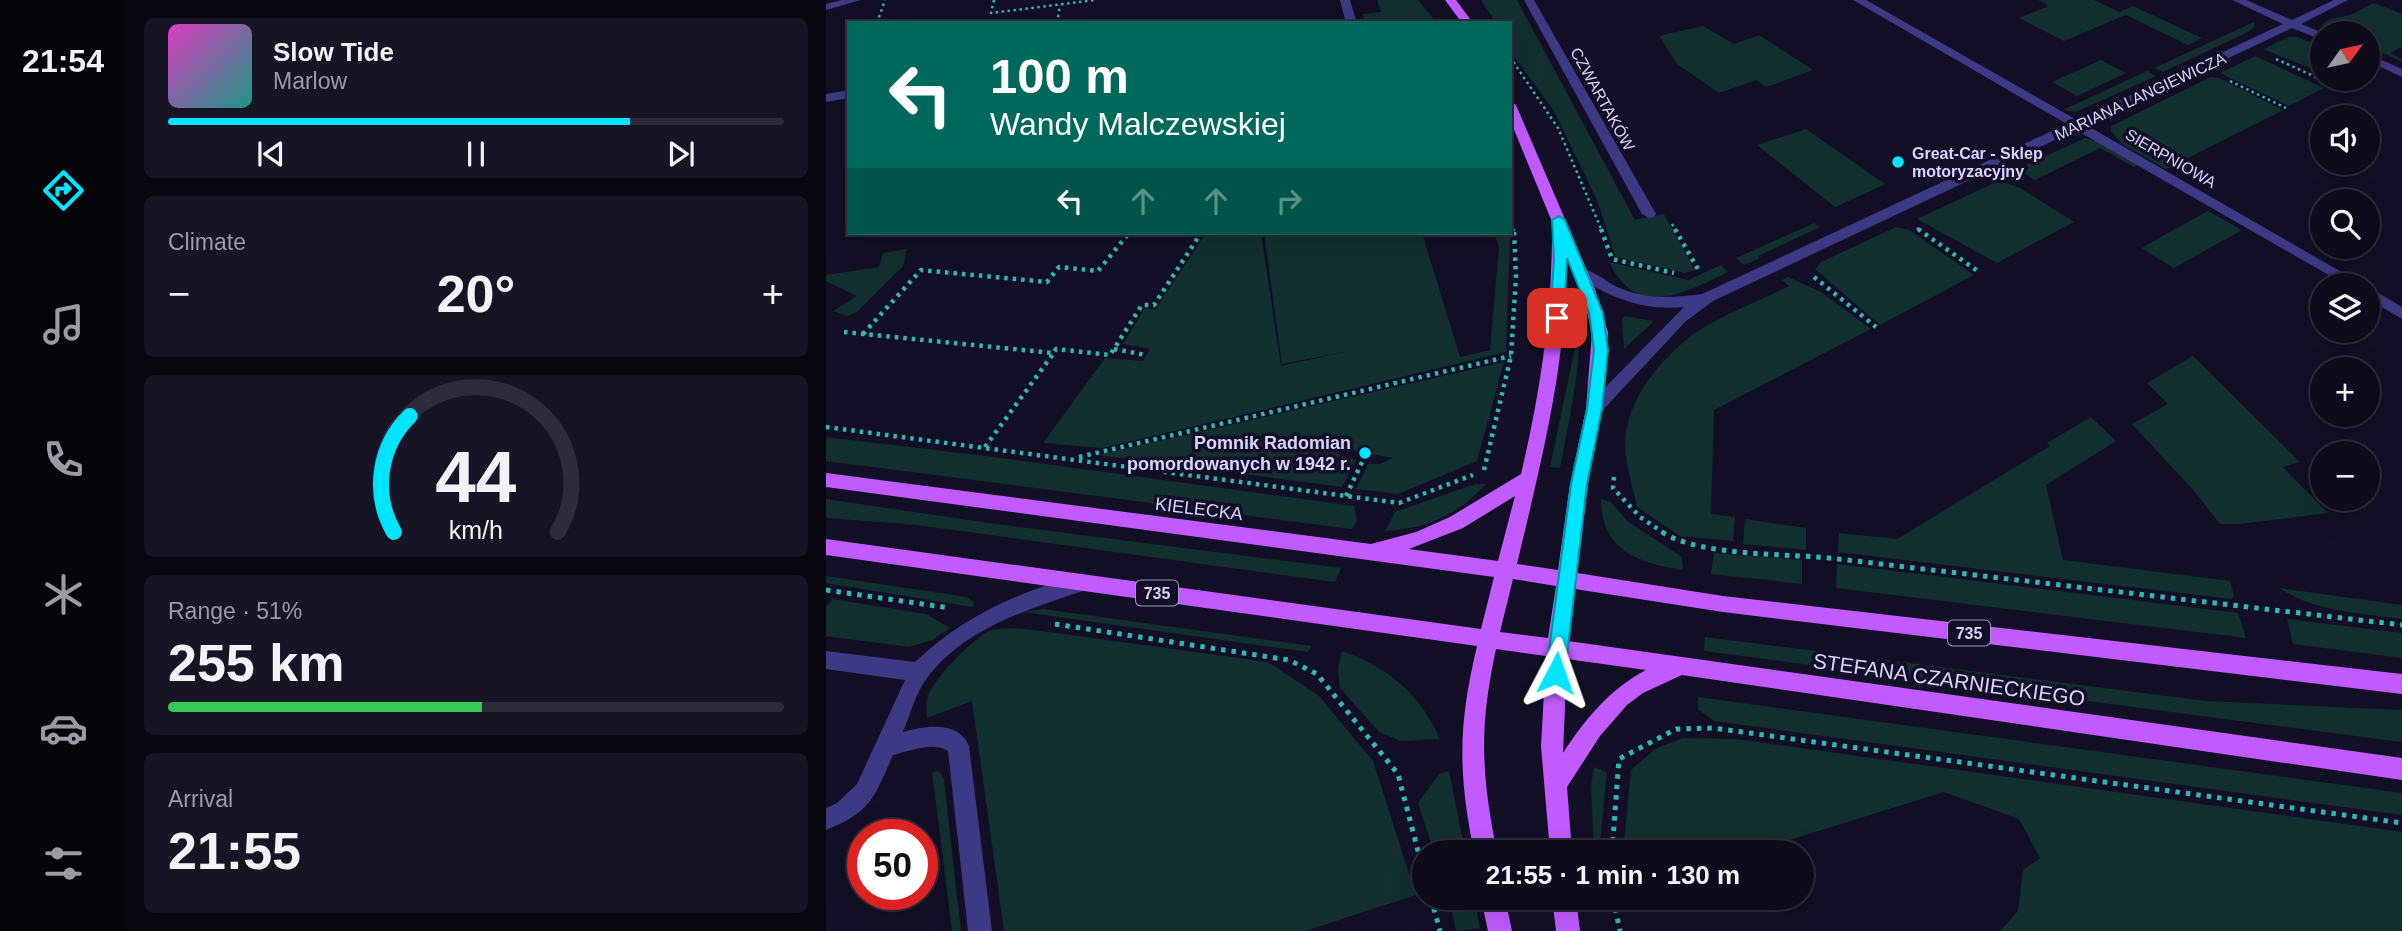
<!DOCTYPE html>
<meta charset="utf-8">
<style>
:root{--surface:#0e0b1c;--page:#171425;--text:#f1f3f6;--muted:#9b9ba3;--line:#2e2b3b;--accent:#00e5ff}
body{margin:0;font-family:Helvetica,sans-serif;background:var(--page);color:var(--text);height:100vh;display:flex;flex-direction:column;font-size:26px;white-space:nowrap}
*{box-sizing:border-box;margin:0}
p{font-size:23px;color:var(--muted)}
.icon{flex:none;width:38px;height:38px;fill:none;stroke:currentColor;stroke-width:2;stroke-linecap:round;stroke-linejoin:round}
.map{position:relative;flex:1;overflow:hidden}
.details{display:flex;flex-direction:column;gap:18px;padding:18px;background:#08060f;width:700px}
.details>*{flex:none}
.guide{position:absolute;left:21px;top:21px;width:665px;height:214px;border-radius:0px;box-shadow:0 7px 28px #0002,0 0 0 2px var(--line);background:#00695c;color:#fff;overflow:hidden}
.needle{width:46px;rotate:57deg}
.controls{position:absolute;left:1484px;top:21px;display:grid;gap:14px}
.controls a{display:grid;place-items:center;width:70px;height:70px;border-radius:50%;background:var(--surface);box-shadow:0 7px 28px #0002,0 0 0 2px var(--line);font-size:35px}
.speed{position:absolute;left:21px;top:819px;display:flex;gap:14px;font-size:35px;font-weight:700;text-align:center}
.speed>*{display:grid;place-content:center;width:91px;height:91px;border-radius:50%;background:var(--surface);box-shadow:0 7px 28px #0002,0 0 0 2px var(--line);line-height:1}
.speed .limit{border:10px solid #d22;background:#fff;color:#111}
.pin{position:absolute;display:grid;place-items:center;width:60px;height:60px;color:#fff;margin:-30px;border-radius:14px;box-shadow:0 4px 10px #0006}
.me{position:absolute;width:77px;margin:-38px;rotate:4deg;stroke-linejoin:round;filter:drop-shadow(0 0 5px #0008)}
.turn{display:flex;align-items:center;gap:24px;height:147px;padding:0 28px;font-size:32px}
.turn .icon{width:91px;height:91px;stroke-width:2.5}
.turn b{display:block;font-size:49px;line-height:60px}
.lanes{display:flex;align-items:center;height:66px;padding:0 28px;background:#0003;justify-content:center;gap:35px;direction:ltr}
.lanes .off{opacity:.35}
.big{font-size:52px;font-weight:700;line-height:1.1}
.details .widget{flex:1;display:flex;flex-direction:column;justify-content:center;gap:10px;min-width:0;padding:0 24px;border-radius:10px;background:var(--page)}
.details .dial{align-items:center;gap:0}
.dial svg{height:182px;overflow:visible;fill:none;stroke:var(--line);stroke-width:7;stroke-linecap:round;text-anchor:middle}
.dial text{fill:var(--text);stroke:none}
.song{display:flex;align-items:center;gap:21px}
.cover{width:84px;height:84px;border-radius:10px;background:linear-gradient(135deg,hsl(310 70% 55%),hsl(170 70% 35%))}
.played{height:7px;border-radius:4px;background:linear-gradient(90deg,var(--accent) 75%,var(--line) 75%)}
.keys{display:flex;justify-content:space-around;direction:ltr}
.heat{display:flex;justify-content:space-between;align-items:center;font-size:38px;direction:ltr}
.charge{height:10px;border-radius:5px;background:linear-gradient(90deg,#34c759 51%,var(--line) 0)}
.trip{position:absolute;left:586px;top:840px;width:402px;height:70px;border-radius:35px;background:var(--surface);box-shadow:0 7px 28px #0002,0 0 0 2px var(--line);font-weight:700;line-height:70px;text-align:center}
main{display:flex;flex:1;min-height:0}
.dock{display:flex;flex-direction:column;width:126px;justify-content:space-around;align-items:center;background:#06040b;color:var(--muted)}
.dock .icon{width:49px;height:49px}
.dock .current{color:var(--accent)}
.dock b{font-size:32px;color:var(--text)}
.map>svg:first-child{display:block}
.green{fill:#12302f}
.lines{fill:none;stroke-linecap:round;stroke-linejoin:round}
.path-far2{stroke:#2fb8b0;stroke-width:2.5;stroke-dasharray:2.5 3.5;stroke-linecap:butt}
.path-far1{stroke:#2fb8b0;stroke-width:4.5;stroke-dasharray:3.5 5;stroke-linecap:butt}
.path{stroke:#2fb8b0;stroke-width:5;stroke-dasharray:4.5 6;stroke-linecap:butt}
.minor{fill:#3d3a85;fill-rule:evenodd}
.major{fill:#c25bff;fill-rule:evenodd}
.route{fill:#00e5ff;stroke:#0095a6;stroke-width:2}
.poi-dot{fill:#00e5ff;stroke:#130f26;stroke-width:2.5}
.labels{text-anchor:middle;stroke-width:7;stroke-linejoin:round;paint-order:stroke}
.far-street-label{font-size:16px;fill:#d9d4ff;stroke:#130f26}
.far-poi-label{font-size:16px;font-weight:bold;fill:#d9d4ff;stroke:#130f26;text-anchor:start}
.shield{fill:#130f26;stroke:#9e99be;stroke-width:2}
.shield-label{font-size:16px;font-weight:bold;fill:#d9d4ff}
.poi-label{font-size:18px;font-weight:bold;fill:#d9d4ff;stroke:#130f26;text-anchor:end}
.street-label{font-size:18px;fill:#d9d4ff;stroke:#130f26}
.near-street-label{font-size:21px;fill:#d9d4ff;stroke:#130f26}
</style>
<main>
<nav class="dock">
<b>21:54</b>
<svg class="icon current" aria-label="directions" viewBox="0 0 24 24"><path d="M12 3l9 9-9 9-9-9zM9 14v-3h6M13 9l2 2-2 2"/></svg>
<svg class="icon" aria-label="music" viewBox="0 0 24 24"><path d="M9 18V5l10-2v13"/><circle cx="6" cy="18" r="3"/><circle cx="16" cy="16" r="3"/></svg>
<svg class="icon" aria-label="phone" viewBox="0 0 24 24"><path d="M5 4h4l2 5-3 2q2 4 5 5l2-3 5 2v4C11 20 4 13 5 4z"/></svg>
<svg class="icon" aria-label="climate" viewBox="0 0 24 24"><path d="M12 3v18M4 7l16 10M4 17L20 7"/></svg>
<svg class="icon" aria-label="car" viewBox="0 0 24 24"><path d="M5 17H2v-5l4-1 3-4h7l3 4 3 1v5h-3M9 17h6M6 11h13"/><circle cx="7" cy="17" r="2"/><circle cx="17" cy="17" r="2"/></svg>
<svg class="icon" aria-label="filters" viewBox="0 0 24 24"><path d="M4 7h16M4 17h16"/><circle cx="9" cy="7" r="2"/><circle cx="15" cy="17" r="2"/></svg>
</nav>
<section class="details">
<div class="widget">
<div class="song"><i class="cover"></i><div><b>Slow Tide</b><p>Marlow</p></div></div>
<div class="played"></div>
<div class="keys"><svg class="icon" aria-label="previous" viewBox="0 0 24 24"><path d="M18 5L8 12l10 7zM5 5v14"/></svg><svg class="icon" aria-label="pause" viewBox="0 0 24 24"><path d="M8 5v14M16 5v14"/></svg><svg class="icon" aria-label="next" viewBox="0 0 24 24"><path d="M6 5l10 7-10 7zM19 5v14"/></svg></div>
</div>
<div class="widget"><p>Climate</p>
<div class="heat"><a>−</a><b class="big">20°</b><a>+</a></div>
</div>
<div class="widget dial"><svg viewBox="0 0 100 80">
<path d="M14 69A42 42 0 1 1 86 69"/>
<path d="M14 69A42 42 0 0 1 21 18" stroke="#00e5ff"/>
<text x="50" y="56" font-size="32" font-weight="700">44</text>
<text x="50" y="72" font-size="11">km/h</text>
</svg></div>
<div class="widget"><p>Range · 51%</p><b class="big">255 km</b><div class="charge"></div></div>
<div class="widget"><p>Arrival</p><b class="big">21:55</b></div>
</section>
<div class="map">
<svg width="1576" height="931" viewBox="0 0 1576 931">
<rect width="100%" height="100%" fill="#130f26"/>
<path class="green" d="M 551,0 L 592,0 L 611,23 L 539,23 L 537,14 L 555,12 Z
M 655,0 L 691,0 L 809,220 L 838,214 L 869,270 L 859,273 L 790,257 L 771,200 L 728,111 L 684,51 L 684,23 L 670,23 Z
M 1212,0 L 1268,0 L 1293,12 L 1307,6 L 1376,38 L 1362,45 L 1300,15 L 1238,41 L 1193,18 L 1223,6 Z
M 1548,3 L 1576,14 L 1576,47 L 1564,53 L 1576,59 L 1576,62 L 1542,46 L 1542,33 L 1501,33 L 1495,28 C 1502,15 1515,19 1526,14 C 1533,11 1541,6 1548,3 Z
M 1428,22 L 1429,26 L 1422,32 L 1337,72 L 1328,68 Z
M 877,26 L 908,44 L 933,35 L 987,70 L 940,87 L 930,80 L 893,93 L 851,64 L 834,37 L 836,35 Z
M 1463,37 L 1472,37 L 1496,48 L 1496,73 L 1437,49 Z
M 1429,56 L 1498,88 L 1463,106 L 1394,73 Z
M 1275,60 L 1300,73 L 1251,96 L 1226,82 Z
M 1321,71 L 1330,76 L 1250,112 L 1237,110 Z
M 1385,77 L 1393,78 L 1457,110 L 1340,169 L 1296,144 L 1285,131 L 1285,126 Z
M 980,129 L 1056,182 L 1060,184 L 1009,207 L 931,145 Z
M 1259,138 L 1270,141 L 1312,165 L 1308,167 L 1274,148 L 1209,180 L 1191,169 Z
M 1177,182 L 1194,188 L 1248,222 L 1171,263 L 1091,219 L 1168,183 Z
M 1382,211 L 1416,230 L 1348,268 L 1315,248 Z
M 988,223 L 994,227 L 932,256 L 934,258 L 918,265 L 910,258 Z
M 1070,227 L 1083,230 L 1148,275 L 1054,325 L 989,269 L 995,262 Z
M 380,233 L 435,233 L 455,366 L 523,351 L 456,364 L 438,233 L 596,233 L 634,357 L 664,350 L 673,247 L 668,233 L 684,233 L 680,352 L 277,448 L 217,443 L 279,358 L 317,361 L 324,349 L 297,344 L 319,308 L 329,310 Z
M 81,249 L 77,266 L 31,312 L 21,316 L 7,311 L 31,296 L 0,281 L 0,275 L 53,267 L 57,253 Z
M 783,262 L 862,280 L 895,265 L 902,272 C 858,293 811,320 783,262 Z
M 962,277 L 995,292 L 1045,329 L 888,410 L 885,514 L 909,517 L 907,541 L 854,536 L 811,507 C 808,492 798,457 799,445 C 799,400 837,355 872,331 C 900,313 933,301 963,286 L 956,280 Z
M 751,307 L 753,307 C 757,362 744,414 734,468 L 724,467 L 750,343 Z
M 799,316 L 828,321 L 798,349 L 796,318 Z
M 1367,356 L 1474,462 L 1457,467 L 1502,513 L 1414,524 L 1394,524 L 1369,492 L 1306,424 L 1342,404 L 1321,383 Z
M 678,362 L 651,461 L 572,494 L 530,489 L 542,464 L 554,464 L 567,458 L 506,447 L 510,454 L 530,460 L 516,487 L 272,455 Z
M 1265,417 L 1290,441 L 1220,485 L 1237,560 L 1404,581 L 1408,596 L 1406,599 L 1012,552 L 1013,533 L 1071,539 L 1224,446 L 1221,443 Z
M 0,437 L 160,456 L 528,506 L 531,520 L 526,529 L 0,461 Z
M 649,484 L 660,484 C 632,515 600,529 559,531 L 569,512 Z
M 0,499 L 170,524 L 515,568 L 509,582 L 91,525 L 0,518 Z
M 775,499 L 785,502 L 801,521 L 856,557 L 857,570 C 813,563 775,551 775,499 Z
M 919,519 L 980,528 L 980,550 L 917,544 Z
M 888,553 L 976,560 L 976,584 L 885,574 Z
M 1011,564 L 1412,613 L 1420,638 L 1010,588 Z
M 0,576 L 141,597 L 148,603 L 147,607 L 0,583 Z
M 1453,588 L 1576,605 L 1576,619 C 1533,613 1490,612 1453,588 Z
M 6,599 L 100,614 L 124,628 L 106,640 L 83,647 L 0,636 L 0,607 Z
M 217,609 L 486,646 L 482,652 L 197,612 Z
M 1461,619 L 1576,633 L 1576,658 L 1467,644 Z
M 193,628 L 442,662 L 493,696 L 547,761 L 590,895 L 479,931 L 178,931 L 146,701 L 101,718 C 101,711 100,703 102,696 C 108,678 148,637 166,630 C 174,628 185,629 193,628 Z
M 879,637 L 1380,701 L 1576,710 L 1576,742 L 878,651 Z
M 516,651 C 562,667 595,695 614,739 L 575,741 L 553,732 L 514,688 L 512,669 Z
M 872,697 L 1576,793 L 1576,815 L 888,721 L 872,709 Z
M 857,738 L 910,739 L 1576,832 L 1576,931 L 1174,931 L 1192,911 L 1197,870 L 1214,858 L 1193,819 L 1118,792 L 925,852 L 797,852 L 805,770 L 829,749 Z
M 768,767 L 781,772 L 773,852 L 768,852 L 765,785 Z
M 111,771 L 115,773 L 118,780 L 135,931 L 126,931 L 106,772 Z
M 623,771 L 639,852 L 608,852 L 592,803 L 613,774 Z
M 623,898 L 648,898 L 654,928 L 630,931 Z"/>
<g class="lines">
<path class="path-far2" d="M 168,0 L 165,13 L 269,0
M 51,23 L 59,0
M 231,23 L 234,5
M 684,57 L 732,128 L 776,231
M 1450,59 L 1505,84
M 1404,81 L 1460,108
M 684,217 L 688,231
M 846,224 L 850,231
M 1091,228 L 1095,231"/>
<path class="path-far1" d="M 775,229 L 786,259 L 848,273
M 849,229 L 873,271
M 1092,229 L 1153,272
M 988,277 L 1050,327
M 18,332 L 227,353 L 230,349 L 284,355 L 316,305 L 328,305 L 375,233
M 37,334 L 95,270 L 221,282 L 233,267 L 272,271 L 303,233
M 288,349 L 320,355
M 0,427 L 573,503 L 647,475
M 159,447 L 227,354
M 253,457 L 685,356
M 658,470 L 685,356 L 690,277 L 688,229
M 788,477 L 787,488 L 814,517 L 838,533
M 520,496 L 537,460"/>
<path class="path" d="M 836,532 C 874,557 964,553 1012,559 C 1200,581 1388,603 1576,625
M 0,590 L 124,608
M 229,624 L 463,660 L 491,674 L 572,774 L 598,874
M 786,852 L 793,759 L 850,729 L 887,728 L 1576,823
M 605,898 L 614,931
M 787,898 L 794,931"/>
<path class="minor" d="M 16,0 L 35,0 L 0,10 L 0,4 Z
M 514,0 L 524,0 L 531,23 L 520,23 Z
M 698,0 L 708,0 L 830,214 L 828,217 L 823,218 L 816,214 Z
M 1027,0 L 1040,0 L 1251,120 L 1457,24 L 1406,0 L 1420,0 L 1466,20 L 1508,0 L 1522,0 L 1475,24 L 1497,33 L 1496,40 L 1466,28 L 1260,125 L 1538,285 L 1520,285 L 1250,130 L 887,301 L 860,321 L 774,413 L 762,413 L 760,409 L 762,405 L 858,307 C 817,311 785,298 750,276 L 748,273 L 750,270 C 763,266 778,280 789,286 C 819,300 845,298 876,294 L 1241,124 Z
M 1542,54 L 1576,69 L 1576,77 L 1542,61 Z
M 23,90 L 23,98 L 0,102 L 0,94 Z
M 1542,287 L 1576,307 L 1576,319 L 1542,299 Z
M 258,574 L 265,576 L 268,582 L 265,588 C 208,608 140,626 101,678 C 90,692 84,715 77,732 C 99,726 132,720 143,746 L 166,931 L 142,931 L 122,751 C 107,741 83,751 67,755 C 48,798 45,812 0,830 L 0,808 L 11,803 L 31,784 L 79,680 L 0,669 L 0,651 L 89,662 C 137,616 194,591 258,574 Z"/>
<path class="major" d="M 619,0 L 630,0 L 647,23 L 636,23 Z
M 684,101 L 690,105 L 769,289 L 782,332 L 776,409 L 762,484 L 751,573 L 897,596 L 1576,674 L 1576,694 L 897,612 L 749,589 L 742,641 L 1576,758 L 1576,780 L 856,675 L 817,693 L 801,705 L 774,736 L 741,787 L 746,852 L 724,852 L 715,746 L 720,656 L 670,649 C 653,728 655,773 671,852 L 648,852 C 632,772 632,726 651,646 L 0,555 L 0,539 L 655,629 L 668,577 L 0,487 L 0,473 L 545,544 L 590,532 L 624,517 L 695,474 C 714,394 726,315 726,232 L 729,229 L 684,120 ZM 740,255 L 755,289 L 766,332 L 760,409 L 744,484 L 732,570 L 691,564 C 715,463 742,360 740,255 ZM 689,496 L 672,561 L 583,549 L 637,528 ZM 687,579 L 730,586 L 722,638 L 674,632 ZM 741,659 L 820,670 C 783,690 760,718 737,753 Z
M 655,898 L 679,898 L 686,931 L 662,931 Z
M 726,898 L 750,898 L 754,931 L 730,931 Z"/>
</g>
<path class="route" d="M 733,216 L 739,220 L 777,313 L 782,350 L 776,409 L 761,484 L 739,673 L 736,679 L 730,681 L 723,679 L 720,673 L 745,484 L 761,409 L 768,350 L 763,313 L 741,258 L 738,318 L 731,323 L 724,318 L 728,260 L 726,220 Z"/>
<g class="poi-dot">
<circle cx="1072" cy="162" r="7"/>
<circle cx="539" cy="453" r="7"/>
</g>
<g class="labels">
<g class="far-street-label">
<text transform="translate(1314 96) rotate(-25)" y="6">MARIANA LANGIEWICZA</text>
<text transform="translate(777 99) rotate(61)" y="6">CZWARTAKÓW</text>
<text transform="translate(1345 158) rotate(30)" y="6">SIERPNIOWA</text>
</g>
<g class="far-poi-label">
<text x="1086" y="159">Great-Car - Sklep<tspan x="1086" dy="18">motoryzacyjny</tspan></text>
</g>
<g class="shield">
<rect x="310" y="580.5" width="42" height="25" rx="5"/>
<rect x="1122" y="620.5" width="42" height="25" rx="5"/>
</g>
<g class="shield-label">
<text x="331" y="599">735</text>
<text x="1143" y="639">735</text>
</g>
<g class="poi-label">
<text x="525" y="449">Pomnik Radomian<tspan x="525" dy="21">pomordowanych w 1942 r.</tspan></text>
</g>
<g class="street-label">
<text transform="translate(373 509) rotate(7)" y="6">KIELECKA</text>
</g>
<g class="near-street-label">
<text transform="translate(1123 680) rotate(8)" y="7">STEFANA CZARNIECKIEGO</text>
</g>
</g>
</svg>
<div class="controls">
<a><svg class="needle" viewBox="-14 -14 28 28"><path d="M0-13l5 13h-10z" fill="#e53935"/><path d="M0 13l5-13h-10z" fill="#9b9ba3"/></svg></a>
<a><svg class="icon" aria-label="sound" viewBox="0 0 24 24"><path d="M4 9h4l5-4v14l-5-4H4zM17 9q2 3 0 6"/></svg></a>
<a><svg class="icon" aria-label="search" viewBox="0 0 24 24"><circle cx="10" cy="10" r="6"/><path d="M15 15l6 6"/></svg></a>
<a><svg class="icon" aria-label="layers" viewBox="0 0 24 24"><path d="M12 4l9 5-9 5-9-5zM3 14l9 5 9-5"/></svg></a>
<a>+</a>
<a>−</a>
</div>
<div class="speed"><div class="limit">50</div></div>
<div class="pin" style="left:731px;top:318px;background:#d93025"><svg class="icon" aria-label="arrive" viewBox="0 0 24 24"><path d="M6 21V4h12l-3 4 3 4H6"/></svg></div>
<svg class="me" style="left:730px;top:673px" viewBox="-20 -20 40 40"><path d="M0-17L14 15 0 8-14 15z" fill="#00e5ff" stroke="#fff" stroke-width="4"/></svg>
<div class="trip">21:55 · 1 min · 130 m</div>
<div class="guide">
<div class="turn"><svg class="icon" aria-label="left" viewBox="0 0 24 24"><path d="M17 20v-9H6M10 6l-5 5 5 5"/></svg><div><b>100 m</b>Wandy Malczewskiej</div></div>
<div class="lanes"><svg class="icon" aria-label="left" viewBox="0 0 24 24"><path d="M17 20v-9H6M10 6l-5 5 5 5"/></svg><svg class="icon off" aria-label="ahead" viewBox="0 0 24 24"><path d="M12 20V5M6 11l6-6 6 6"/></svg><svg class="icon off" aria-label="ahead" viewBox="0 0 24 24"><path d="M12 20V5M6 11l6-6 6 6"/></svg><svg class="icon off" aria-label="right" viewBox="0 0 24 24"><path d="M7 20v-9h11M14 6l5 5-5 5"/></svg></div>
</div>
</div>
</main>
